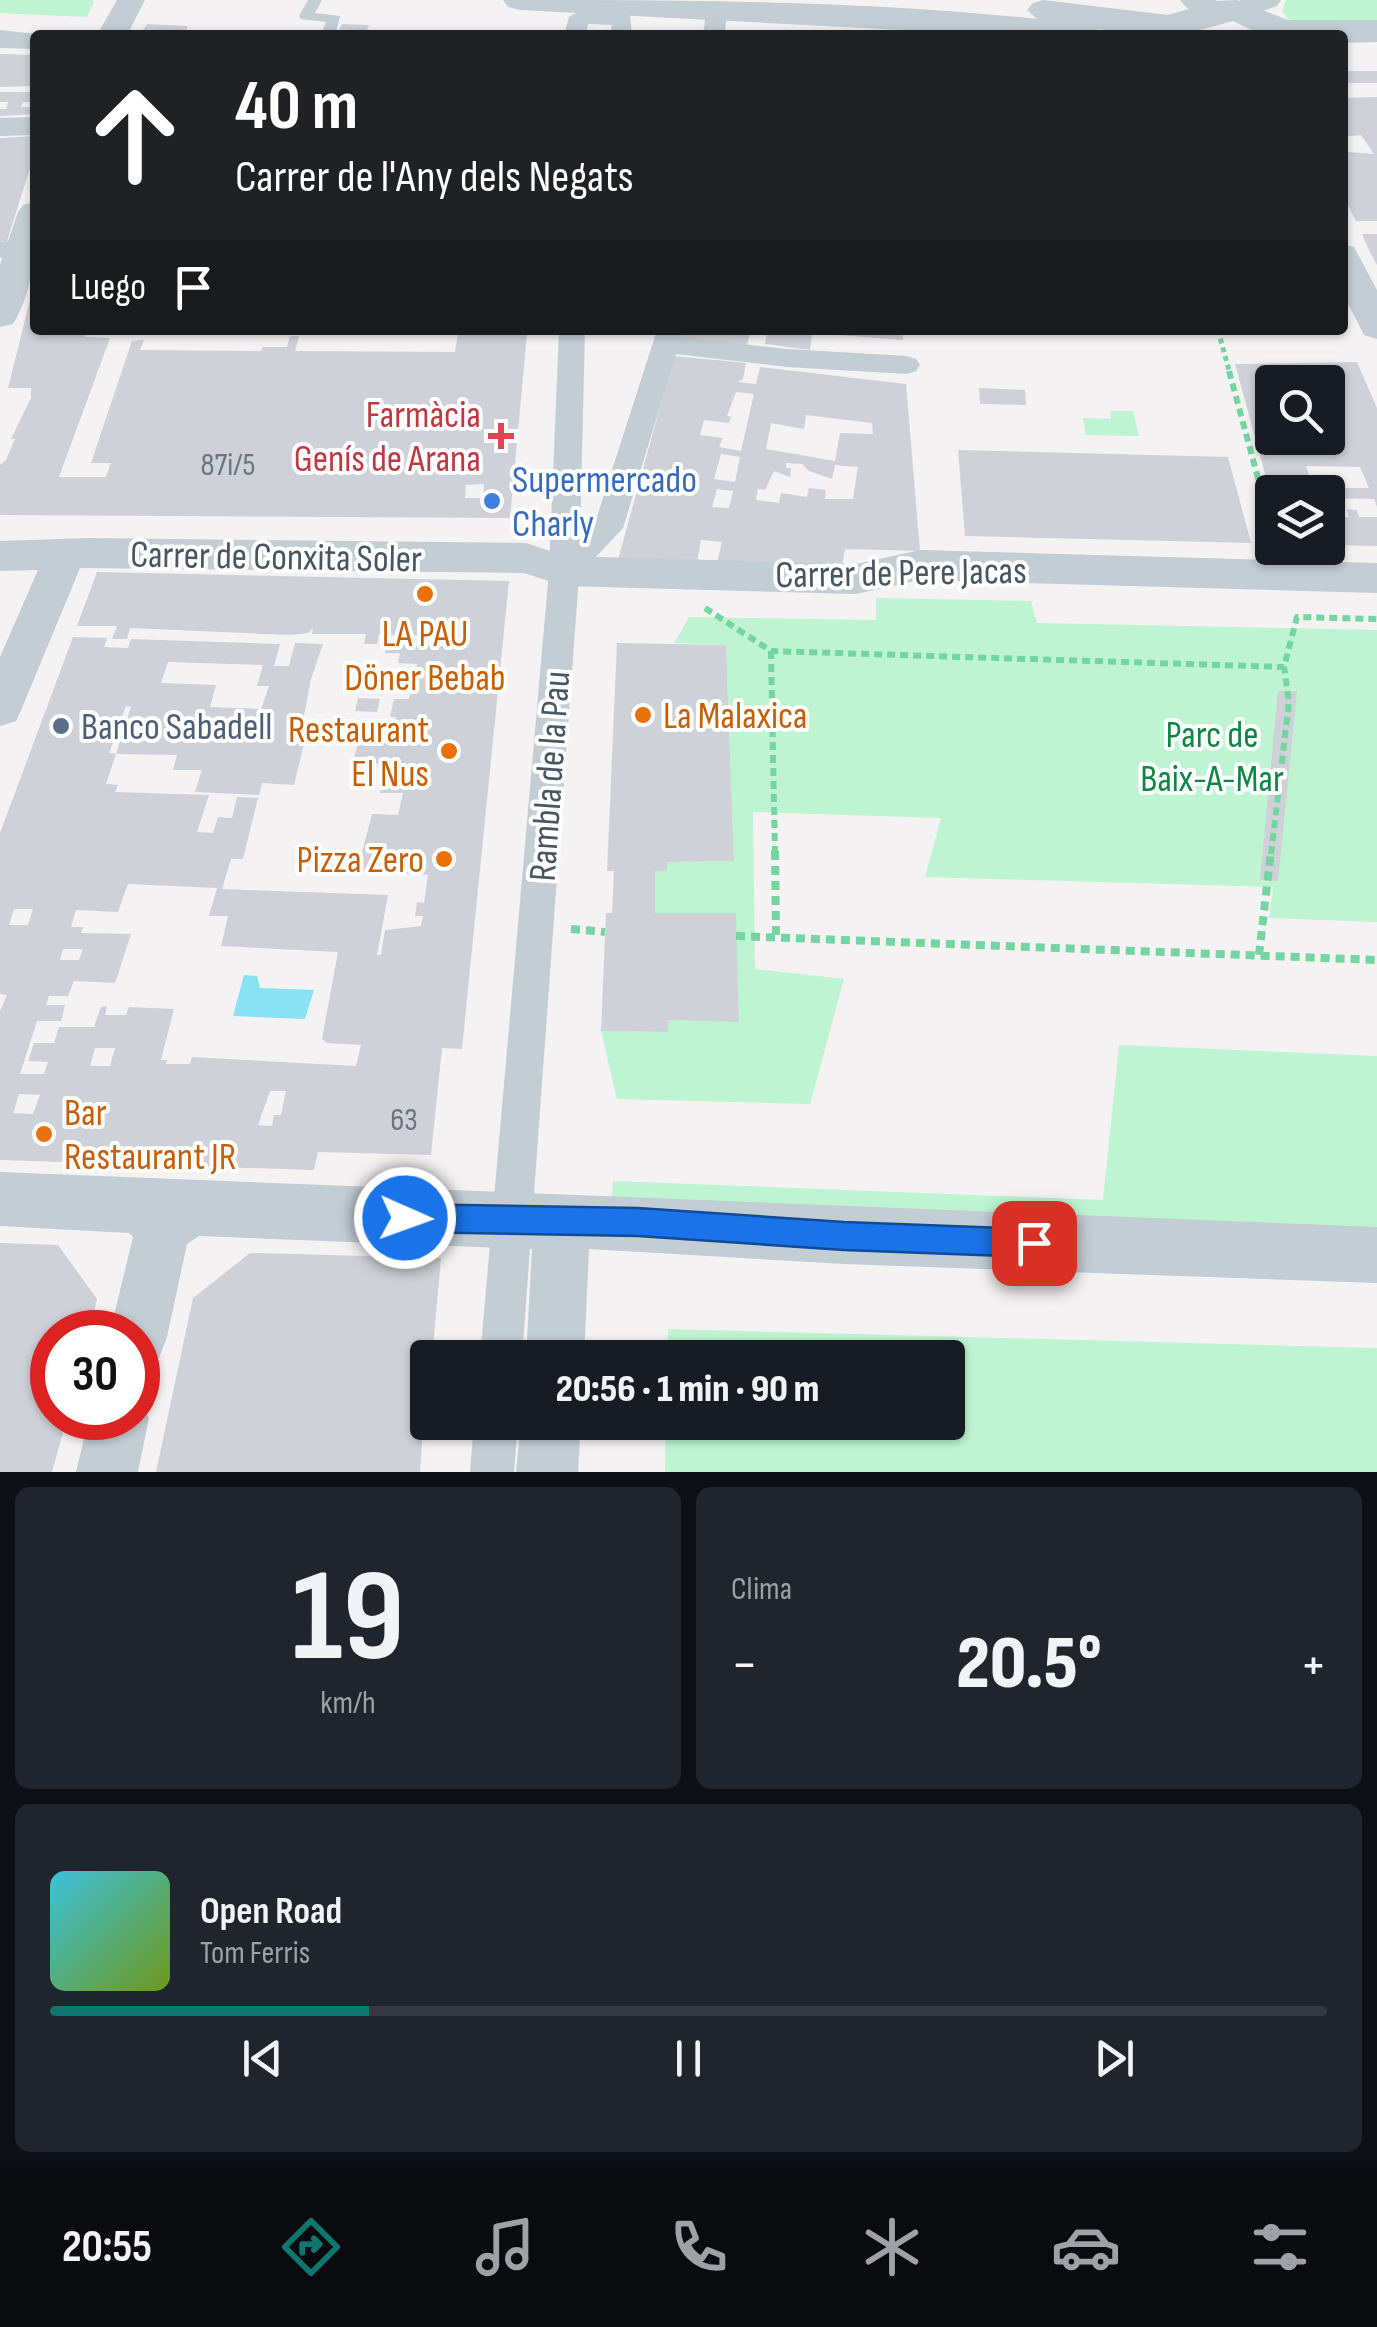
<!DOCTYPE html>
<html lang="es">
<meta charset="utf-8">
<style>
:root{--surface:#171b24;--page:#20242c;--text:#f1f3f6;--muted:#9ea1a6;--line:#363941;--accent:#0f766e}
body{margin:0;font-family:"Sofia Sans Condensed",sans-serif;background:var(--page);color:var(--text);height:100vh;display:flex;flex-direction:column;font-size:38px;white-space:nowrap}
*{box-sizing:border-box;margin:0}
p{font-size:32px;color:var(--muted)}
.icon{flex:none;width:55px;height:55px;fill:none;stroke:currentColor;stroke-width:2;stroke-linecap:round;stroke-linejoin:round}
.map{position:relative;height:1472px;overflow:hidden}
.details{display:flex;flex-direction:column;gap:15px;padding:15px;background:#0d0f14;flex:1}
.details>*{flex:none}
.top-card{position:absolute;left:30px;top:30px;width:1318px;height:305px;border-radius:10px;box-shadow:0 2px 8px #0004;background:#202124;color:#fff;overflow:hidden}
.fabs{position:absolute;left:1255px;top:365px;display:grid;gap:20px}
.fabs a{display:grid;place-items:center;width:90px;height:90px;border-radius:10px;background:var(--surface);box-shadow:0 2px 8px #0004;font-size:50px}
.speed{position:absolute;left:30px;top:1310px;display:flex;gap:20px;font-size:50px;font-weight:700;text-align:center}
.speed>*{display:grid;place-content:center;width:130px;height:130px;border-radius:50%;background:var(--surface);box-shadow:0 2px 8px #0004;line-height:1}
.speed .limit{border:15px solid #d22;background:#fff;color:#111}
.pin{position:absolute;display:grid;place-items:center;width:85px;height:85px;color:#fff;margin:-42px;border-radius:20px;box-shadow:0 5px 15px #0006}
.me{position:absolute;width:110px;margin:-55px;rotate:92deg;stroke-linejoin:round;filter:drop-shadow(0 0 8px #0008)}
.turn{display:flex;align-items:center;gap:35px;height:210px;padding:0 40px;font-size:45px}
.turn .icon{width:130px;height:130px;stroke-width:2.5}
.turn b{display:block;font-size:70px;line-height:85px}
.then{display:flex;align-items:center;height:95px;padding:0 40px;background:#0003;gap:20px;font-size:38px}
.big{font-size:75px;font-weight:800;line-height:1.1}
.details .tile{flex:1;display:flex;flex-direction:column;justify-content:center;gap:15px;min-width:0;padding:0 35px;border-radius:15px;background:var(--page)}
.details .dial{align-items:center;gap:0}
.dial b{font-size:130px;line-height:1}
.song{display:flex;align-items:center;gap:30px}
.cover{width:120px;height:120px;border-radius:15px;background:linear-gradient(135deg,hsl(190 70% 55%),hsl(80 70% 35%))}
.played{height:10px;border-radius:5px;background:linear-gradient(90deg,var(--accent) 25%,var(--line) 25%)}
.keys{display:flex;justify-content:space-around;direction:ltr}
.heat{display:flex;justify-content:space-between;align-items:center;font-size:55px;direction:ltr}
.details .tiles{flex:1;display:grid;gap:15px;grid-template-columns:1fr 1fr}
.tile:last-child{grid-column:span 2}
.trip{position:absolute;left:410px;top:1340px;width:555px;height:100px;border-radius:10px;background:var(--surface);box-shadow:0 2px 8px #0004;font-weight:800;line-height:100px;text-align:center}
.tab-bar{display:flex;height:160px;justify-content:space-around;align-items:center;background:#090b0e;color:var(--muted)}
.tab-bar .icon{width:70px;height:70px}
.tab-bar .on{color:var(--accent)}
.tab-bar b{font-size:45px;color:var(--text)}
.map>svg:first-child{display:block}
.green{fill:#bef4d1}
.water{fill:#88e2f4}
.building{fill:#ced1d8;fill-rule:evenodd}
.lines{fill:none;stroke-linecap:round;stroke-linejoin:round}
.path-far2{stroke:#73d5a0;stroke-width:5;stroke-dasharray:5 4;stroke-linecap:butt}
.path-far1{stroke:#73d5a0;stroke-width:6;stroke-dasharray:8 5;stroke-linecap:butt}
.path{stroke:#73d5a0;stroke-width:8;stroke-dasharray:9 6;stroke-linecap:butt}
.service{fill:#c2cdd4;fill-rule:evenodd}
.pedestrian{fill:#c2cdd4;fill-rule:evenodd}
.minor{fill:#c2cdd4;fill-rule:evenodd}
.tertiary{fill:#c2cdd4;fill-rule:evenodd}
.route{fill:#1a73e8;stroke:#114b97;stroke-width:2.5}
.health-dot{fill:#e0444e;stroke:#fff;stroke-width:4}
.shop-dot{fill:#3f7fe0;stroke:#fff;stroke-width:4}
.food-dot{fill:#e8710a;stroke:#fff;stroke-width:4}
.service-dot{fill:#5c6f8a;stroke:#fff;stroke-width:4}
.labels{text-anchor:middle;stroke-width:8;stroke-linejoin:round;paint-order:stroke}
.number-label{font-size:32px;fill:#6a7580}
.health-label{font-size:38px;fill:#be3a42;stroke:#fff;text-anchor:end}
.shop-label{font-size:38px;fill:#366cbe;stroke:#fff;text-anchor:start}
.street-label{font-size:38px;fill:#485662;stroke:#fff}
.food-label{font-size:38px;fill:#c56008;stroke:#fff;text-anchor:start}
.service-label{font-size:38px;fill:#4e5e75;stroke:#fff;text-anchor:start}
.park-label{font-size:38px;fill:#0f8645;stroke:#fff}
</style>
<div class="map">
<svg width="1377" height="1472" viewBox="0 0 1377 1472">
<rect width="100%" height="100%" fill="#f4f2f2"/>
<path class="green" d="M 0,0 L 92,0 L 94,2 L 87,17 L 0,13 Z
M 1286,0 L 1377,0 L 1377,26 L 1290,21 L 1282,11 Z
M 1110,411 L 1133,411 L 1139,436 L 1086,435 L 1083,418 L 1111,419 Z
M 876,598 L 1031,601 L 1037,623 L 1377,630 L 1377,922 L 1269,918 L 1273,887 L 925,877 L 941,818 L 753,812 L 755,969 L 844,979 L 810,1104 L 617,1099 L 601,1031 L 667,1032 L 668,1020 L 739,1021 L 736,936 L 655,913 L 655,871 L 667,871 L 667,862 L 734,861 L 726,645 L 674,643 L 689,617 L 876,620 Z
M 1119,1045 L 1377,1056 L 1377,1229 L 611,1204 L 613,1181 L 1103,1200 Z
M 668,1329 L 1377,1348 L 1377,1472 L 665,1472 L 666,1423 L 948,1422 L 948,1358 L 667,1357 Z"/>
<path class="water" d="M 244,975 L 257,976 L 260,988 L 314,990 L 305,1019 L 233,1016 Z"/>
<path class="building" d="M 147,24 L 188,26 L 184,35 L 140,35 Z
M 342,24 L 369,25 L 365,35 L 337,35 Z
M 0,54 L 35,55 L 35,86 L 0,87 Z
M 1342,71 L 1377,71 L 1377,83 L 1342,83 Z
M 0,92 L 34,92 L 35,102 L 23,102 L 21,107 L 35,107 L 35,114 L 0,116 L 0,109 L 6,109 L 8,102 L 0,102 Z
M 1377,97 L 1377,221 L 1356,221 L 1342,193 L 1342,165 L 1348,165 L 1342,141 L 1347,152 L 1374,154 L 1361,135 L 1342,137 L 1342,98 Z
M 35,136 L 35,152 L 7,241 L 0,242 L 0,138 Z
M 1362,234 L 1377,234 L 1377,265 L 1368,248 Z
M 33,288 L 35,330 L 88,330 L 85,337 L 110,338 L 59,477 L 106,477 L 111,463 L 91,463 L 132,341 L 144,340 L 140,350 L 261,351 L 263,347 L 287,347 L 290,336 L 299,336 L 295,351 L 455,352 L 458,334 L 527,334 L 510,518 L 0,515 L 0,465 L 6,460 L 15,439 L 11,439 L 31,398 L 31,388 L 8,388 ZM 484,484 L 483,498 L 465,498 L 466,485 Z
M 680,330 L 751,330 L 747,345 L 678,338 Z
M 768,330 L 902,330 L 903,340 L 812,333 L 810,350 L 765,344 Z
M 674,356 L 746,363 L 743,379 L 738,382 L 756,384 L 760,367 L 906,384 L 920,551 L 845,549 L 842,566 L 717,563 L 722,542 L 701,540 L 697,562 L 618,560 ZM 736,392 L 754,394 L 741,451 L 719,447 L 723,438 L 700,435 L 704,420 L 729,423 L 731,417 L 727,416 ZM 806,415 L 872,423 L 873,434 L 840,433 L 835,461 L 766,449 L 771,423 L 804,429 ZM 721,454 L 740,457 L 735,482 L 714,479 ZM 786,463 L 802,464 L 809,471 L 832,479 L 835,465 L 858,467 L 853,499 L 825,499 L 826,490 L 809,488 L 807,497 L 781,493 L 779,503 L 756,500 L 758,489 L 765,490 L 774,471 L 790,477 L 791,468 L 786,468 ZM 717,489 L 733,491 L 729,508 L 712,507 Z
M 1357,362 L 1377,408 L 1377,507 L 1374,499 L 1328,498 L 1328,492 L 1270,492 L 1235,364 ZM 1272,382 L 1328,382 L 1328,438 L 1272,438 ZM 1306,466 L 1360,467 L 1369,488 L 1313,488 Z
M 979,388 L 1025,390 L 1026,405 L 980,404 Z
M 958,450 L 1228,457 L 1251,543 L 965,536 Z
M 1330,509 L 1339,509 L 1341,517 L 1349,517 L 1347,509 L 1357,510 L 1359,517 L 1377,517 L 1377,546 L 1328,545 Z
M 97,572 L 509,581 L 462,1049 L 442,1048 L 431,1155 L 318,1152 L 314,1170 L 0,1160 L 0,1011 L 7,995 L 0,994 L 0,833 L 73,637 L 107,638 L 104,647 L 128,648 L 131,639 L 280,644 L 274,666 L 289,666 L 295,643 L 323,644 L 311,679 L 300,736 L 306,736 L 294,785 L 262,783 L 259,795 L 195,792 L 202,770 L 173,770 L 177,755 L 116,754 L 131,707 L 126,706 L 109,753 L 116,754 L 106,784 L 118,785 L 115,792 L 209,795 L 197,832 L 213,833 L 218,817 L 232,818 L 237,797 L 258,798 L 243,859 L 231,859 L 222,889 L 388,895 L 377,955 L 381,955 L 385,930 L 421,926 L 423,916 L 415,916 L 417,902 L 424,903 L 428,875 L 357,872 L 372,814 L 398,815 L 403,793 L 380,793 L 386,764 L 352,763 L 360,738 L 373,738 L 375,730 L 393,731 L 396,717 L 390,717 L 394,699 L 409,699 L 417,664 L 398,663 L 400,653 L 385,653 L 387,645 L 445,646 L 447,636 L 379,635 L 377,644 L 364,644 L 366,634 L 312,634 L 313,628 L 308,633 L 290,635 L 130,628 L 127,639 L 112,639 L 117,626 L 77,626 ZM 168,662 L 263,665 L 257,686 L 269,686 L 261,709 L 210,707 L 216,685 L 161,683 ZM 128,884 L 217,888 L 209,916 L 228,916 L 221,946 L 338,952 L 322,1039 L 327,1043 L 361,1045 L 356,1066 L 192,1057 L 190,1064 L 166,1064 L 167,1060 L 161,1060 L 174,1009 L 129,1007 L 126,1015 L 105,1015 L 107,1006 L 101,1007 L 94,1027 L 59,1027 L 54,1043 L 34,1043 L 28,1061 L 48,1062 L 44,1074 L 20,1074 L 37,1021 L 61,1021 L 65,1005 L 46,1005 L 49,996 L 68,996 L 74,981 L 115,983 L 131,934 L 81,933 L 83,927 L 71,927 L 76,910 L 118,912 ZM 14,909 L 33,909 L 28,925 L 9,925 ZM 63,949 L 83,949 L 79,960 L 60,960 ZM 95,1048 L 115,1048 L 110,1066 L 90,1066 ZM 270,1091 L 286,1091 L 281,1115 L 274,1115 L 272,1126 L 258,1125 ZM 19,1094 L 40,1095 L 33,1114 L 13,1113 Z
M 617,643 L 726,645 L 734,861 L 667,862 L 667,871 L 655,871 L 655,913 L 736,913 L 739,1022 L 668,1020 L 668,1032 L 601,1031 L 606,913 L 612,913 L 614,871 L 607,871 Z
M 1278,691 L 1297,691 L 1278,881 L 1260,880 Z
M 358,698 L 380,699 L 377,712 L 355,711 Z
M 0,1243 L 58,1245 L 97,1299 L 89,1332 L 52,1332 L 52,1418 L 67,1418 L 52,1472 L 0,1472 Z
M 250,1253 L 441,1258 L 432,1358 L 428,1358 L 420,1472 L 156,1472 L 193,1298 Z"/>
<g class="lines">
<path class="path-far2" d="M 1218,330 L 1230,374"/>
<path class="path-far1" d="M 1229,371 L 1272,530
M 705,608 L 771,651 L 1284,667 L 1297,617 L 1377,619
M 771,651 L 775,854
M 1271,854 L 1289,702 L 1284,667"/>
<path class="path" d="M 775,851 L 776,935
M 571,929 L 605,932
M 736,936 L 1377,960
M 1259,955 L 1271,851"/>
<path class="service" d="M 308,0 L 322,0 L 315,13 L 340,16 L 335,35 L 321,35 L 326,22 L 301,19 L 299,16 Z"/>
<path class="pedestrian" d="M 717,1 L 727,7 L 725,35 L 703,35 L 707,7 Z
M 579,11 L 630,15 L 632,35 L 610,35 L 612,25 L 588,24 L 586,35 L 564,35 L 569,17 Z
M 35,238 L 35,254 L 0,258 L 0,242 Z
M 559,330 L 585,330 L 580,538 L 595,523 L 657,330 L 683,330 L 681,337 L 787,349 L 907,356 L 916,359 L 920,365 L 916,371 L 907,374 L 787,367 L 676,354 L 623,528 L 579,575 L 522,1358 L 480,1358 L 549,571 Z
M 474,1422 L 518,1422 L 514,1472 L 470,1472 Z"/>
<path class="minor" d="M 117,0 L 145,0 L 127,35 L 97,35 Z
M 1180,0 L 1215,0 L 1226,8 L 1241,0 L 1281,0 L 1277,6 L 1239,20 L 1226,14 C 1212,24 1190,14 1180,0 Z
M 0,30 L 46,35 L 35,35 L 35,49 L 0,48 Z
M 35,117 L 35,135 L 0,136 L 0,118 Z
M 35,202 C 35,244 36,287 13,324 L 0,327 L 0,265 L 18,212 L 23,205 Z
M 1342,244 L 1354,247 L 1377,290 L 1377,339 L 1364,335 L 1342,292 Z
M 89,538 L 526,543 L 565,556 L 856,564 L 921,550 L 1377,563 L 1377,593 L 921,580 L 856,594 L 564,586 L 524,573 L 80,568 L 22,708 L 16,721 L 0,726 L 0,657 L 38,570 L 0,571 L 0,541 Z
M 0,1172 L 1377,1227 L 1377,1283 L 844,1264 L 589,1249 L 584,1358 L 526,1358 L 532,1249 L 199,1236 L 187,1244 L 167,1337 L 159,1358 L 138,1366 L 138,1332 L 110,1332 L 133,1237 L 129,1233 L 0,1226 Z
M 138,1396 L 149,1418 L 138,1472 L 76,1472 L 89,1418 L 138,1418 Z
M 521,1422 L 581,1422 L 578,1472 L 516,1472 Z"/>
<path class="tertiary" d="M 503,0 C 680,0 860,0 1037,19 L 1027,10 L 1033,3 L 1043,0 L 1168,15 L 1216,1 L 1237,0 L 1288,20 L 1377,20 L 1377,42 L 1342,43 L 1342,35 L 1262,35 L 1233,21 L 1181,35 L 1140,35 L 1098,29 L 1102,35 L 996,35 L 520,10 L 508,7 Z"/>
</g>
<path class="route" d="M 405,1204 L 638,1208 L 844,1222 L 1034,1229 L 1045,1233 L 1049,1243 L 1045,1253 L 1034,1257 L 844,1250 L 638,1236 L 405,1232 L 395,1228 L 391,1218 L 395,1208 Z"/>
<path class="health-dot" d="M496 421h10v10h10v10h-10v10h-10v-10h-10v-10h10z"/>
<circle class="shop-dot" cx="492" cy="501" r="10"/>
<g class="food-dot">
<circle cx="425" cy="594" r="10"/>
<circle cx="643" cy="715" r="10"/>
<circle cx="449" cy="751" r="10"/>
<circle cx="444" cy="859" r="10"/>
<circle cx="44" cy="1134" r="10"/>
</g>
<circle class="service-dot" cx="61" cy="726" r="10"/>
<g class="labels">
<g class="number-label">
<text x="228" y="475">87i/5</text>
<text x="404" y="1130">63</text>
</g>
<g class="health-label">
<text x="481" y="427">Farmàcia<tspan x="481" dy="44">Genís de Arana</tspan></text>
</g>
<g class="shop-label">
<text x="512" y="492">Supermercado<tspan x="512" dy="44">Charly</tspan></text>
</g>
<g class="street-label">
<text transform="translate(276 556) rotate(1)" y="13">Carrer de Conxita Soler</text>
<text transform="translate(901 572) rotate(-1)" y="13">Carrer de Pere Jacas</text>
<text transform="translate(549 776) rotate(-86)" y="13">Rambla de la Pau</text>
</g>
<g class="food-label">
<text x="425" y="646" text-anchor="middle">LA PAU<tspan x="425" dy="44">Döner Bebab</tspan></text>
<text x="663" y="728">La Malaxica</text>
<text x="429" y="742" text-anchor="end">Restaurant<tspan x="429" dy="44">El Nus</tspan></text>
<text x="424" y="872" text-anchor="end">Pizza Zero</text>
<text x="64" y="1125">Bar<tspan x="64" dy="44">Restaurant JR</tspan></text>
</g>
<g class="service-label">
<text x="81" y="739">Banco Sabadell</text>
</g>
<g class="park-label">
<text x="1212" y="747">Parc de<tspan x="1212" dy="44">Baix-A-Mar</tspan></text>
</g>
</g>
</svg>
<div class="fabs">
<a><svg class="icon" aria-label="search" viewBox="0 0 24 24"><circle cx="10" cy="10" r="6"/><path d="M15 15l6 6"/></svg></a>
<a><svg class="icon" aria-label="layers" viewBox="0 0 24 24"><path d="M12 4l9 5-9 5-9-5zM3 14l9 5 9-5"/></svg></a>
</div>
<div class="speed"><div class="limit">30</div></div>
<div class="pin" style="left:1034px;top:1243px;background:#d93025"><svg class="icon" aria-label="arrive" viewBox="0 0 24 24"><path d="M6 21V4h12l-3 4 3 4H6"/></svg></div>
<svg class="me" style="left:405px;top:1218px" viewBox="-20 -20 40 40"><circle r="17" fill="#1a73e8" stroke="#fff" stroke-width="3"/><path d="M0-11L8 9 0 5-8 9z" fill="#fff"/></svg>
<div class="trip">20:56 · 1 min · 90 m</div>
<div class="top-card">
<div class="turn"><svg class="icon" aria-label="ahead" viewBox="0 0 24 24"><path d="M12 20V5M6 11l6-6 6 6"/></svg><div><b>40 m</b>Carrer de l'Any dels Negats</div></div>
<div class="then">Luego<svg class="icon" aria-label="arrive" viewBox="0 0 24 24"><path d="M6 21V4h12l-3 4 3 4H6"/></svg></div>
</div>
</div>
<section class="details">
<div class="tiles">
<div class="tile dial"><b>19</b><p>km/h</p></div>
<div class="tile"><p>Clima</p>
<div class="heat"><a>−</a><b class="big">20.5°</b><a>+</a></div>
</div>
<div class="tile">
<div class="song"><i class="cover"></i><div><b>Open Road</b><p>Tom Ferris</p></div></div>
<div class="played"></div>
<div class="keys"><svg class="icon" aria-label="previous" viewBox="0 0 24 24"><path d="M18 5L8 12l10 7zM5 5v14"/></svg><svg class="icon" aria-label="pause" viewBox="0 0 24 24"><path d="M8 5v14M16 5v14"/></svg><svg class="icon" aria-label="next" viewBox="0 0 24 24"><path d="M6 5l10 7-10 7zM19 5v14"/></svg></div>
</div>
</div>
</section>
<nav class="tab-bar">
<b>20:55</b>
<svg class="icon on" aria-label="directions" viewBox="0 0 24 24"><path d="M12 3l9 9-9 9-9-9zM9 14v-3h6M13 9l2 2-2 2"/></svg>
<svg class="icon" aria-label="music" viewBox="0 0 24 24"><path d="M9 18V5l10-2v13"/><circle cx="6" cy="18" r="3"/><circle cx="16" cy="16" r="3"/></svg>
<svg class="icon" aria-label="phone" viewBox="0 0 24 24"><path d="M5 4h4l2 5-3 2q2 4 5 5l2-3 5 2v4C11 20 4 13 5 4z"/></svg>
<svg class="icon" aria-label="climate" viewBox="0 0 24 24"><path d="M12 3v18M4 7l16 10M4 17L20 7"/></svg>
<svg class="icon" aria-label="car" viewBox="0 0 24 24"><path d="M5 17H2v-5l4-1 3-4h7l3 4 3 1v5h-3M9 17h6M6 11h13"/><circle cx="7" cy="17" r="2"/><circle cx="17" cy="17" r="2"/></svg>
<svg class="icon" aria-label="filters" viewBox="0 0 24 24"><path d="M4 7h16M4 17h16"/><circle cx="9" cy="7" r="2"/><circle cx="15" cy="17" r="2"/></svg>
</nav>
